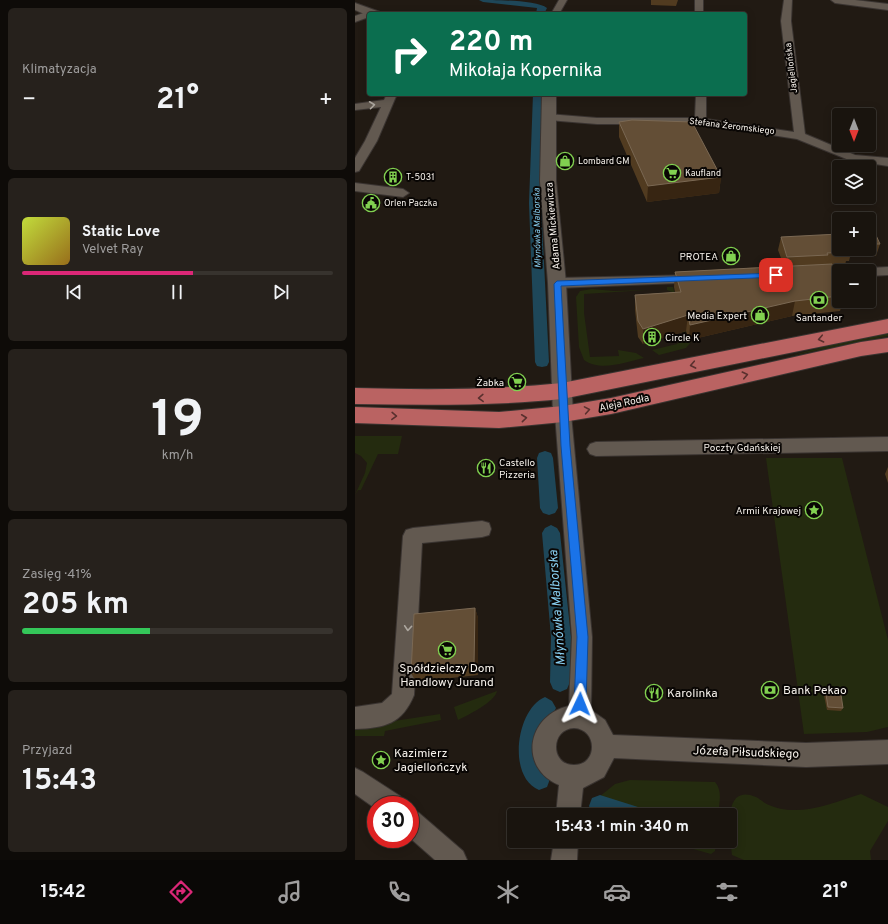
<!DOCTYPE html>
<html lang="pl">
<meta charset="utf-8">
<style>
:root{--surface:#19140e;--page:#26211c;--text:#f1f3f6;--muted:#9f9e9e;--line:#37332e;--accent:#db2777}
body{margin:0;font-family:Overpass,sans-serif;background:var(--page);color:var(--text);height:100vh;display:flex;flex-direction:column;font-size:15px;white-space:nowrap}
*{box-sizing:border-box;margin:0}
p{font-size:13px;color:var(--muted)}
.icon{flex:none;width:22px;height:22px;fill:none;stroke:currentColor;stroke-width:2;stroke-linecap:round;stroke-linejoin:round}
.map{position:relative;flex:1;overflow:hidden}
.sheet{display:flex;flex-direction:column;gap:8px;padding:8px;background:#0e0b08;width:355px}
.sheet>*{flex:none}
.banner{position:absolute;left:12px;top:12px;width:380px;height:84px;border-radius:4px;box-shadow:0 2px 10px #0003,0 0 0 1px var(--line);background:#0b6e4f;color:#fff;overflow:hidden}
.needle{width:26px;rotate:180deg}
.fabs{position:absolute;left:477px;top:108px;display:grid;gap:8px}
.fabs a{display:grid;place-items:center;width:44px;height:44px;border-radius:4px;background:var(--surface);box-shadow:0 2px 10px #0003,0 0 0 1px var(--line);font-size:20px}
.speed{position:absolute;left:12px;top:796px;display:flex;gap:8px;font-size:20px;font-weight:700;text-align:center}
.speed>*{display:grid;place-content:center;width:52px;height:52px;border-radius:50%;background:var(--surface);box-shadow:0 2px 10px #0003,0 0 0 1px var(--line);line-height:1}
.speed .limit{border:6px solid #d22;background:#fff;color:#111}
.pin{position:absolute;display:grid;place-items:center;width:34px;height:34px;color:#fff;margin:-17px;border-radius:8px;box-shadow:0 2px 6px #0006}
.me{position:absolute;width:44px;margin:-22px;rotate:2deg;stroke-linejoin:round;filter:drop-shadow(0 0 3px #0008)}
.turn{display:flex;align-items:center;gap:14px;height:84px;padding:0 16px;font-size:18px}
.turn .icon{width:52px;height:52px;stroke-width:2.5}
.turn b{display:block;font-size:28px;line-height:34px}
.big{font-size:30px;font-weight:700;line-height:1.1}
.sheet .widget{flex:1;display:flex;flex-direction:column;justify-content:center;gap:6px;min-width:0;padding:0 14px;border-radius:6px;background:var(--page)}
.sheet .dial{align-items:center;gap:0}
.dial b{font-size:52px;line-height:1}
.song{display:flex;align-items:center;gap:12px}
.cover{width:48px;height:48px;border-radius:6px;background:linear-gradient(135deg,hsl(70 70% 55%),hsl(40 70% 35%))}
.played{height:4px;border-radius:2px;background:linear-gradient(90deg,var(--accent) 55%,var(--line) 55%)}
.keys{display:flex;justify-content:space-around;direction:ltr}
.heat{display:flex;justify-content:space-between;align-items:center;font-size:22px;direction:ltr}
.charge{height:6px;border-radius:3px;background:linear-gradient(90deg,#34c759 41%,var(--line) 0)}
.trip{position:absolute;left:152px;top:808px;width:230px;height:40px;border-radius:4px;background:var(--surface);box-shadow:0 2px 10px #0003,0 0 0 1px var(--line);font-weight:700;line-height:40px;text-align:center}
.tabs{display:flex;height:64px;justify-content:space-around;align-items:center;background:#0a0806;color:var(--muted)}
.tabs .icon{width:28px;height:28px}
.tabs .active{color:var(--accent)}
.tabs b{font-size:18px;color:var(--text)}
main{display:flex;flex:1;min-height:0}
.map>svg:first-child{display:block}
.green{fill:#242b0f}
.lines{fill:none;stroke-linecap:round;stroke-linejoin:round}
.canal{fill:#1e4759;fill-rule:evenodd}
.minor-casing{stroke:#3a3431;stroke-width:2}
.tertiary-casing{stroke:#3a3431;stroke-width:2}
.primary-casing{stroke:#3a3431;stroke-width:2}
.minor{fill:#625950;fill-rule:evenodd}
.tertiary{fill:#625950;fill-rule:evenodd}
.primary{fill:#ba6362;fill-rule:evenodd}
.wall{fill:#513b20}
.shaded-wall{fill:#372512}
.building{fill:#634e36;stroke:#7a6853}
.oneway{stroke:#aca69e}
.oneway2{stroke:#59302e}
.route{fill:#1a73e8;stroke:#114b97}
.labels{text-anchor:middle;stroke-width:4;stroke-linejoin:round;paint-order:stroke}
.far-street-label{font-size:9px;fill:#f7f2ec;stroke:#090604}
.far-poi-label{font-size:9px;fill:#f7f2ec;stroke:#090604;text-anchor:start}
.far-water-label{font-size:9px;font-style:italic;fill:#87cdef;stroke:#090604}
.street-label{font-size:10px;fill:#f7f2ec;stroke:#090604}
.poi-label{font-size:10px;fill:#f7f2ec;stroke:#090604;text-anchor:end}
.near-poi-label{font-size:12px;fill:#f7f2ec;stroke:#090604;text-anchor:start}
.near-street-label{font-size:12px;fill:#f7f2ec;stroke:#090604}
.near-water-label{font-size:13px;font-style:italic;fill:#87cdef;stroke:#090604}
</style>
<main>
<section class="sheet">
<div class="widget"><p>Klimatyzacja</p>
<div class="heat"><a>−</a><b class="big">21°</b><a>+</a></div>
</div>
<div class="widget">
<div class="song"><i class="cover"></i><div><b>Static Love</b><p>Velvet Ray</p></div></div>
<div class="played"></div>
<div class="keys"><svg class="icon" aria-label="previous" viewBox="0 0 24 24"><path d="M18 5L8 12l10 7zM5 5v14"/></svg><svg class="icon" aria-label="pause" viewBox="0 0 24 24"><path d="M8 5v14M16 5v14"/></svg><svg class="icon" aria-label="next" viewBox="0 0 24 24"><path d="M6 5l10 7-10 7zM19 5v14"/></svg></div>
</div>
<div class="widget dial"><b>19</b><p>km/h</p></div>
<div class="widget"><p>Zasięg · 41%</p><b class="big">205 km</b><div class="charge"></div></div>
<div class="widget"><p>Przyjazd</p><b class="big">15:43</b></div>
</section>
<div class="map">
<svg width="533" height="860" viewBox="0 0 533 860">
<rect width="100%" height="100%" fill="#211a13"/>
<path class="green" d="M 312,287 L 318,287 L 333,340 L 336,342 L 331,348 L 304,355 L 297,350 L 322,344 L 329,337 L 317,292 L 312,290 Z
M 237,289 L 259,291 L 292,290 L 229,294 L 229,313 L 235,357 L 264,356 L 263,350 L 281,353 L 289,358 C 271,362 246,372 229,360 L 224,347 L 221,297 L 225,291 Z
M 533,332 L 533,336 L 435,356 L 504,337 Z
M 0,436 L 47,436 L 43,454 L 23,454 L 6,490 L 3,490 L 0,495 L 10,473 L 12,463 L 6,456 L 0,453 Z
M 411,458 L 487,458 L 533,640 L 533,727 L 512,732 L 449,734 Z
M 142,691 C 140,702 113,715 103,720 L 99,707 Z
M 85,714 L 86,720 L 30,731 L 29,736 L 0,736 L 0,727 Z
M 275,780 L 360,782 C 368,791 364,804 363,815 L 246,815 L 244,797 L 260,784 Z
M 506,794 L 533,807 L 533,821 L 515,851 L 516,860 L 389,860 L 377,855 C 375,837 366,782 401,797 C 405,799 409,803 414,805 C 420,808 431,810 437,810 C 460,811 484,801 506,794 Z
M 310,841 L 361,841 L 360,851 L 356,854 Z"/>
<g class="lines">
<path class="canal" d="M 124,0 C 139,0 182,0 192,8 L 189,14 L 181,14 L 182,8 L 128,2 Z
M 178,94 L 188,94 L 186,203 L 194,362 L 192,366 L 187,367 L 182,366 L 180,362 L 174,203 Z
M 190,451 L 196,453 L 198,458 L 203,508 L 200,513 L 194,515 L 188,513 L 185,508 L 182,458 L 184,453 Z
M 196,525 L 202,528 L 205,533 L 216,637 L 215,682 L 212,689 L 205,692 L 198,689 L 195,682 L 196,637 L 187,533 L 190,528 Z
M 190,697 L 197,701 L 201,708 C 193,725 179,742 187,762 C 189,768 193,773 195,779 L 192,787 L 184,790 C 152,777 161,709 190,697 Z
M 245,795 L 283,807 L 286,815 L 237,814 L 234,806 L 237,798 Z"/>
<defs>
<path id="minor" d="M 204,0 L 212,0 L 204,14 L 196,14 Z
M 340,0 L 348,0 L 348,14 L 340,14 Z
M 429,0 L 437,0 L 436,21 L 450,134 L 500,155 L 533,158 L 533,166 L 494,160 L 442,139 L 345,124 L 242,124 L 193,120 L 188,117 L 193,114 L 242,118 L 340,118 L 341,94 L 351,94 L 351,119 L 439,132 L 426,21 Z
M 476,0 L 500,0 L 533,4 L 533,10 L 480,3 Z
M 14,11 L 18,14 L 14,14 L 14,17 L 0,22 L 0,16 Z
M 32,94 L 42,94 L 22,141 L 4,171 L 0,172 L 0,158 L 10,141 L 26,107 L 0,110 L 0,104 L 29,100 Z
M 0,183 L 48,189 L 54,193 L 48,197 L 0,191 Z
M 533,267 L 533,275 L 514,276 L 514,271 L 508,271 L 514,268 Z
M 342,275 L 347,276 L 349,279 L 347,282 L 202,288 L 197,286 L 195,283 L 197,280 L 202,278 Z
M 208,408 L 214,410 L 216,414 L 237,637 L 236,710 L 250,720 L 258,735 L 451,743 L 533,740 L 533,764 L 451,767 L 259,758 L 249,777 L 228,788 L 225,815 L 201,815 L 204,785 C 163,768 172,715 214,706 L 217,637 L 200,414 L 202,410 ZM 219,728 C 243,729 243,765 219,765 C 195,765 195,729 219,728 Z
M 533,437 L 533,451 L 241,456 L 235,454 L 232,449 L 235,444 L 241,442 Z
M 127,521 L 134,523 L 136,529 L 134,535 L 127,537 L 67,543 L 59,695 C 47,724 30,728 0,729 L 0,707 L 27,703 L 37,694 L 48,536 L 51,530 L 58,528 Z
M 0,768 L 8,772 L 45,796 L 48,805 L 21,805 L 21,809 L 0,794 Z
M 55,810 L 64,813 L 108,851 L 112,860 L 80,860 L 55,838 Z
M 199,841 L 223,841 L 222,860 L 196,860 Z"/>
<path id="tertiary" d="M 0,3 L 25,12 L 27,14 L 14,14 L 14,16 L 0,10 Z
M 187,94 L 201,94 L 201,181 L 211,283 L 218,414 L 215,419 L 208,422 L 201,419 L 198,414 L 193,283 L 185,181 Z"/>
<path id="primary" d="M 533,319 L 533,333 L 207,399 C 138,406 70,405 0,404 L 0,388 C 70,390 138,390 207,383 Z
M 533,338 L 533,352 L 506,356 L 256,414 L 208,422 L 144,428 L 0,423 L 0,407 L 144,412 L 208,406 L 256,398 L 506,342 Z"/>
</defs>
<use href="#minor" class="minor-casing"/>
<use href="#tertiary" class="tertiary-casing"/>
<use href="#primary" class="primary-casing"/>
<use href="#minor" class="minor"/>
<use href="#tertiary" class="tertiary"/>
<use href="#primary" class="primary"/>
</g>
<path class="wall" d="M 296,0 L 323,0 L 321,6 L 296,5 Z
M 264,122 L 366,177 L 364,193 L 292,202 L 264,137 Z
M 514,220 L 525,244 L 521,256 L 495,257 L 494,261 L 491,261 L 490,265 L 478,265 L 484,280 L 484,301 L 488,301 L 485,311 L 437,316 L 334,340 L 331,331 L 288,344 L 283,337 L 280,310 L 280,295 L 320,292 L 319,287 L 320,272 L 429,266 L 423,250 L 426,237 L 479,235 L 482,222 L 484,222 L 484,249 L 514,249 Z
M 533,467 L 533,483 L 530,474 Z
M 120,608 L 123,618 L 123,675 L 61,682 L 56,673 Z
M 470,688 L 488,708 L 486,711 L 472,710 L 468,691 Z"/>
<path class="shaded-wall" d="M 366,177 L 364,193 L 292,202 L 293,186 Z
M 440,301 L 437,316 L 334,340 L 335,325 Z
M 333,315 L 331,331 L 288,344 L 288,329 Z
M 120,608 L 123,618 L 123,675 L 119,665 Z"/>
<path class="building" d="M 277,120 L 337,122 L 366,177 L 293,186 L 264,122 Z
M 514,220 L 525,244 L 514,244 Z
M 484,234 L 484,249 L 492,249 L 493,252 L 472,253 L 473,255 L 432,257 L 426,237 Z
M 477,264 L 484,280 L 484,296 L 440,301 L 335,325 L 333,315 L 288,329 L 283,321 L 280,295 L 326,292 L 320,272 Z
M 120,608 L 119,665 L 56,673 L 59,614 Z
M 470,688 L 485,688 L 488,708 L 473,707 Z"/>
<defs><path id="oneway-chevron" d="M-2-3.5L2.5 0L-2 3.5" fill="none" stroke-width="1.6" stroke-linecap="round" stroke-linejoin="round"/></defs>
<g class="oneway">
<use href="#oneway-chevron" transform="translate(17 105) rotate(-7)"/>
<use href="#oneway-chevron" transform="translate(53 628) rotate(94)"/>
</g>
<g class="oneway2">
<use href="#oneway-chevron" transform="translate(466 339) rotate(168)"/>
<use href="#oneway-chevron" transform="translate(338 365) rotate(169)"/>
<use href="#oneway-chevron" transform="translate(390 375) rotate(-13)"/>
<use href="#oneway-chevron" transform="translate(126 398) rotate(178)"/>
<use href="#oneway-chevron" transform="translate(232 410) rotate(-10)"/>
<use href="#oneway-chevron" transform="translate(39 416) rotate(2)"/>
<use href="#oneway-chevron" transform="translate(169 418) rotate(-6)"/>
</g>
<path class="route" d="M 421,273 L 425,275 L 424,277 L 206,286 L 215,446 L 233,637 L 231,704 L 229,708 L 225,710 L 221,708 L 219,704 L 222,637 L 206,446 L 199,284 L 202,281 Z"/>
<defs>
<symbol id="shop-ring" viewBox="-11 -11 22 22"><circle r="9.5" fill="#090604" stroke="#81d050" stroke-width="1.5"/><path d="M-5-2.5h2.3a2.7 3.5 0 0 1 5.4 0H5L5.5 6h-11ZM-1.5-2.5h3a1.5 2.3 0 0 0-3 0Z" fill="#81d050"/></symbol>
<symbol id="supermarket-ring" viewBox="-11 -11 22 22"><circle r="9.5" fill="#090604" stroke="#81d050" stroke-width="1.5"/><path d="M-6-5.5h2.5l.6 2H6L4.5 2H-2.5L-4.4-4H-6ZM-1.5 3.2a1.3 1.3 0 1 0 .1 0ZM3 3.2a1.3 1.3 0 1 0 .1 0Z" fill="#81d050"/></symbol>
<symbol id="building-ring" viewBox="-11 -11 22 22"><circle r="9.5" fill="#090604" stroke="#81d050" stroke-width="1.5"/><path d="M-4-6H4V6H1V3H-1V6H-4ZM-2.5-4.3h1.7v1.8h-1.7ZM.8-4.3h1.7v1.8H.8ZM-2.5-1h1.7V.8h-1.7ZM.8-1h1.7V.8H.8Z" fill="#81d050"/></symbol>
<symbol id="civic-ring" viewBox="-11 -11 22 22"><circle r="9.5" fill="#090604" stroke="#81d050" stroke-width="1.5"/><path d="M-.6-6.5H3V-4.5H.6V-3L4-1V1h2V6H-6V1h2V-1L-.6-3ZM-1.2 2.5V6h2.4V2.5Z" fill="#81d050"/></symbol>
<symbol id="bank-ring" viewBox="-11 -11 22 22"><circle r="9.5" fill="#090604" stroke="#81d050" stroke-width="1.5"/><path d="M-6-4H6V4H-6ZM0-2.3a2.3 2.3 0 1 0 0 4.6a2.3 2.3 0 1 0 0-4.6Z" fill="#81d050"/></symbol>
<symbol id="restaurant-ring" viewBox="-11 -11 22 22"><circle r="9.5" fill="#090604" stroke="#81d050" stroke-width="1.5"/><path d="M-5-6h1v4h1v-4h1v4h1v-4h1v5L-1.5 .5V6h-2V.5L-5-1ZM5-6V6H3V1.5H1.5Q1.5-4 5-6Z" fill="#81d050"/></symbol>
<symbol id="sight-ring" viewBox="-11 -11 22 22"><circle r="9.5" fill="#090604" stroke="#81d050" stroke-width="1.5"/><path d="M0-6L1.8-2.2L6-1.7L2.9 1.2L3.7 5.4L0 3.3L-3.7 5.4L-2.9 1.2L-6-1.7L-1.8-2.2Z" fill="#81d050"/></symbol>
</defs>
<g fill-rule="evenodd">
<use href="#shop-ring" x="200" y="151" width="20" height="20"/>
<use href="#supermarket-ring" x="307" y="163" width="20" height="20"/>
<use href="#building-ring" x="28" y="167" width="20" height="20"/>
<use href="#civic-ring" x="6" y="193" width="20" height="20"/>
<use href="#shop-ring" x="366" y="246" width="20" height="20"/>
<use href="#bank-ring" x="454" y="290" width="20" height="20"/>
<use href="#shop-ring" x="395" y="305" width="20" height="20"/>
<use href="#building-ring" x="287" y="327" width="20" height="20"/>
<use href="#supermarket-ring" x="152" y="372" width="20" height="20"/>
<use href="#restaurant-ring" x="121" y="458" width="20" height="20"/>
<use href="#sight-ring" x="449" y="500" width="20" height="20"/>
<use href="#supermarket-ring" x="82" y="640" width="20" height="20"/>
<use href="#bank-ring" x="405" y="680" width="20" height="20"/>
<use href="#restaurant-ring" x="289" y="683" width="20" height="20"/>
<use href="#sight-ring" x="16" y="750" width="20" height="20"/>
</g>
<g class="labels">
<g class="far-street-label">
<text transform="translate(436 68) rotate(-97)" y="3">Jagiellońska</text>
<text transform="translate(377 126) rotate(7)" y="3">Stefana Żeromskiego</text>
</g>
<g class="far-poi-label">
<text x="223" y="164">Lombard GM</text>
<text x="330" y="176">Kaufland</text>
<text x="51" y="180">T-5031</text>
<text x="29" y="206">Orlen Paczka</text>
</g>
<g class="far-water-label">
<text transform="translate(182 228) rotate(-91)" y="3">Młynówka Malborska</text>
</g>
<g class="street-label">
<text transform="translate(197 226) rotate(-95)" y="4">Adama Mickiewicza</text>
<text transform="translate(269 402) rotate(-12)" y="4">Aleja Rodła</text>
<text x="387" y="451">Poczty Gdańskiej</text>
</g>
<g class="poi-label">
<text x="363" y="260">PROTEA</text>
<text x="392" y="319">Media Expert</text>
<text x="464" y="321" text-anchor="middle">Santander</text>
<text x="310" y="341" text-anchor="start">Circle K</text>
<text x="149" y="386">Żabka</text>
<text x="144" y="466" text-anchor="start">Castello<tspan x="144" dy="12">Pizzeria</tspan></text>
<text x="446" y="514">Armii Krajowej</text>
</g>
<g class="near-poi-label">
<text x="92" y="672" text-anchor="middle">Spółdzielczy Dom<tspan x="92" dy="14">Handlowy Jurand</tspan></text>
<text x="428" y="694">Bank Pekao</text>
<text x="312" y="697">Karolinka</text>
<text x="39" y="757">Kazimierz<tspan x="39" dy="14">Jagiellończyk</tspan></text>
</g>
<g class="near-street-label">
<text transform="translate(391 752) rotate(2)" y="4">Józefa Piłsudskiego</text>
</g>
<g class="near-water-label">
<text transform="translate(201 608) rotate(-94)" y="5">Młynówka Malborska</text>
</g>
</g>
</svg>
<div class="fabs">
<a><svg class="needle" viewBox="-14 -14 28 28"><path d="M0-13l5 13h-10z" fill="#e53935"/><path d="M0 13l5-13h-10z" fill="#9f9e9e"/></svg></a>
<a><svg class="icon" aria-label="layers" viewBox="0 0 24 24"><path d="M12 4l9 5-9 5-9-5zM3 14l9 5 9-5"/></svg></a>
<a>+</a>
<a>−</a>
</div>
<div class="speed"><div class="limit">30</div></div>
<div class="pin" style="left:421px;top:275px;background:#d93025"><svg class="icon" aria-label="arrive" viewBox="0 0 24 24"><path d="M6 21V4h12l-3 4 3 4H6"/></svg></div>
<svg class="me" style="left:225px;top:704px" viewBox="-20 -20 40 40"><path d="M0-17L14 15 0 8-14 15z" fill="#1a73e8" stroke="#fff" stroke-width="4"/></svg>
<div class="trip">15:43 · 1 min · 340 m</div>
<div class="banner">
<div class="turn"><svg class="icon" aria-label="right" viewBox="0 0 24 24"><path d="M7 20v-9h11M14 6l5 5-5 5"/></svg><div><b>220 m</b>Mikołaja Kopernika</div></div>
</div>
</div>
</main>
<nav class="tabs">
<b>15:42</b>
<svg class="icon active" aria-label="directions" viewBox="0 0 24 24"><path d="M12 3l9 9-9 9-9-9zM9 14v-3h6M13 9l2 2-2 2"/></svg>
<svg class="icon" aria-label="music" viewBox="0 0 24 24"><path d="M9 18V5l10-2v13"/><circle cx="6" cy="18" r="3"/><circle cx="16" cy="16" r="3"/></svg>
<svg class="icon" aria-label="phone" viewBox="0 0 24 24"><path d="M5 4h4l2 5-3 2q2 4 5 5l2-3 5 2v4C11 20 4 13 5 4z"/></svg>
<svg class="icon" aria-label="climate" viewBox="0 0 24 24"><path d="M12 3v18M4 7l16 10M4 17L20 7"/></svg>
<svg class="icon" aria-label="car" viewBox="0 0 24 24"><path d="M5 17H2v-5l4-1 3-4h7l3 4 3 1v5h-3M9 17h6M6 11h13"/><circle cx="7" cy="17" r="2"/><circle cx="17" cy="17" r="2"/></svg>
<svg class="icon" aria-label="filters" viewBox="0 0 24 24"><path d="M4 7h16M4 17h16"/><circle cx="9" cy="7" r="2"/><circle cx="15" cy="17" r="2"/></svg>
<b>21°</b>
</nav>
